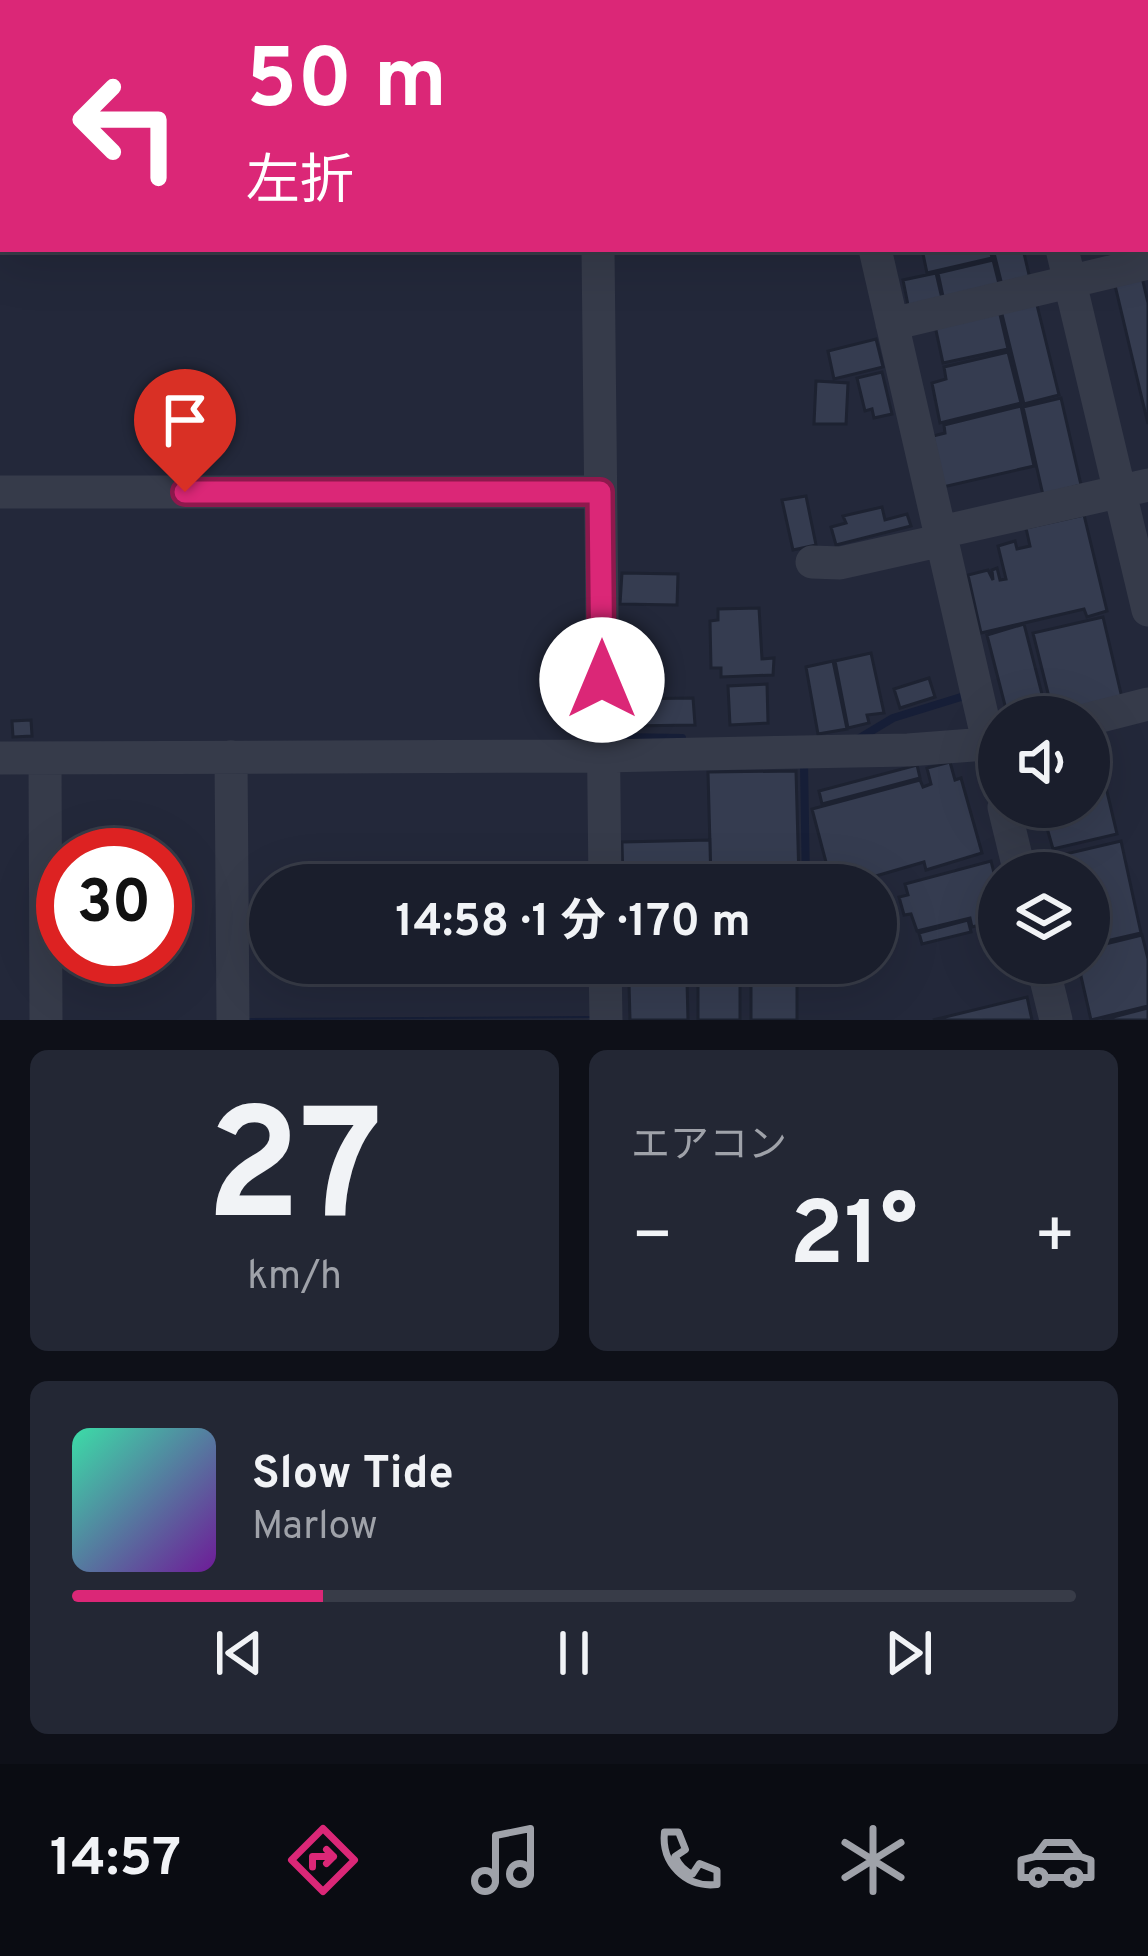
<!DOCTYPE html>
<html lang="ja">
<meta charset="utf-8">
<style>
:root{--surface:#1a1e2c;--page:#232734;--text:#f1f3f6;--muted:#9fa2a9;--line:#383c48;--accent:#db2777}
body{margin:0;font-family:Overpass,"Noto Sans JP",sans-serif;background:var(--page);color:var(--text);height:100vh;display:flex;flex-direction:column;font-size:45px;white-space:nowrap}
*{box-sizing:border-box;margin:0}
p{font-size:39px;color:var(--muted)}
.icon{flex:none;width:66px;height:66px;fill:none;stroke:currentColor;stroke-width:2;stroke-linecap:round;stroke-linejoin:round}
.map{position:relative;height:1020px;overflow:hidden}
.sheet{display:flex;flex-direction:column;gap:30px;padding:30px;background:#0e1018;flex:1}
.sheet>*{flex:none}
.banner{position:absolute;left:0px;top:0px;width:1149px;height:252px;box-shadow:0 12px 48px #0002,0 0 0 3px var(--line);background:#db2777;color:#fff;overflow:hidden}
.controls{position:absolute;left:978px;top:696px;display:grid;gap:24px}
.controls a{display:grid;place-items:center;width:132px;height:132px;border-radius:50%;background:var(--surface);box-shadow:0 12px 48px #0002,0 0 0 3px var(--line);font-size:60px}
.speed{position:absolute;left:36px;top:828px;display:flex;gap:24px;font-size:60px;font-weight:700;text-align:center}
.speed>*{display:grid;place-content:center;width:156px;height:156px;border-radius:50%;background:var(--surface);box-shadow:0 12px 48px #0002,0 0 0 3px var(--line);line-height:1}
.speed .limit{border:18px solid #d22;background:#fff;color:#111}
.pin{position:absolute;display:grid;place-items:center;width:102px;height:102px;color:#fff;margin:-123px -51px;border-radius:50% 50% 50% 0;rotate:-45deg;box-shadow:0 0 12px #0007}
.pin .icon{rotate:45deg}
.me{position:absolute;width:132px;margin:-66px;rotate:0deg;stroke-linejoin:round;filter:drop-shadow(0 0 9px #0008)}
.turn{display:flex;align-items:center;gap:42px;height:252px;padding:0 48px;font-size:54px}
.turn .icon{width:156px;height:156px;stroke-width:2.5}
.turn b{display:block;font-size:84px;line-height:102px}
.big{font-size:90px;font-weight:700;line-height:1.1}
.sheet .widget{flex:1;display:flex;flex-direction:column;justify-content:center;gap:18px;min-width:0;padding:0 42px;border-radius:18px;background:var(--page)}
.sheet .dial{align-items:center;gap:0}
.dial b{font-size:156px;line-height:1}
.song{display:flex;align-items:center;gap:36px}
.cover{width:144px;height:144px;border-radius:18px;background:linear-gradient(135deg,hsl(160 70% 55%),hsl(280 70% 35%))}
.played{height:12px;border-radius:6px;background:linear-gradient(90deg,var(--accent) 25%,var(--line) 25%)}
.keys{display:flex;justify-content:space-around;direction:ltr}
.heat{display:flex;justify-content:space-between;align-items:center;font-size:66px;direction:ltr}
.sheet .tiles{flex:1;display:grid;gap:30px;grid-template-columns:1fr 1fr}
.widget:last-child{grid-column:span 2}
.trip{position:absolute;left:249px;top:864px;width:648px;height:120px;border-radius:60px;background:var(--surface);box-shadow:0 12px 48px #0002,0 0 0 3px var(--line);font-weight:700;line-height:120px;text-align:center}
.tabs{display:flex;height:192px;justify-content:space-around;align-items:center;background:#0a0c12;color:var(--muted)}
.tabs .icon{width:84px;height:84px}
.tabs .active{color:var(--accent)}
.tabs b{font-size:54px;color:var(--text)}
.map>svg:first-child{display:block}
.water{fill:#161e37}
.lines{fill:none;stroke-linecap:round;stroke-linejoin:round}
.stream{stroke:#161e37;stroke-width:8}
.building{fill:#353c50;stroke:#1d2231;stroke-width:3}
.path{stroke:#3d4e53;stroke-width:4.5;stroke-dasharray:9 9;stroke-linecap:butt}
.minor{stroke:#363b4a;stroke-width:33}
.major{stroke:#545a6a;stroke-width:42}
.route-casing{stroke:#8e194d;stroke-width:30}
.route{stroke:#db2777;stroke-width:21}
</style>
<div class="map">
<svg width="1148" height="1020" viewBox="0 0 1148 1020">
<rect width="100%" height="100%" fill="#23283a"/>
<path class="water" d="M 593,1016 L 593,1018 L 242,1020 L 242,1018 Z"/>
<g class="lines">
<path class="stream" d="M 799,0 L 800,3
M 617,737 L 682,738
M 858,739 L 893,718 L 961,697
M 804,763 L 806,885"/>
</g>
<path class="building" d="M 1049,0 L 1148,0 L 1148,59 L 1146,3 Z
M 1146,64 L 1148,64 L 1146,156 Z
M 1148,159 L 1148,251 L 1110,259 L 1107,249 L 1146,249 Z
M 922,249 L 990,249 L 992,258 L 927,273 Z
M 993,249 L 1023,249 L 1030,279 L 1002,285 Z
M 993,260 L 1000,288 L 944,301 L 938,273 Z
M 936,273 L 943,303 L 909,310 L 903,280 Z
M 1141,273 L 1148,303 L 1148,424 L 1114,281 Z
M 1035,297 L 1059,395 L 1024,404 L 1000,306 Z
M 998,306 L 1008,349 L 943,363 L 934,321 Z
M 876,339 L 883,367 L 834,379 L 828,351 Z
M 1008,352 L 1021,403 L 940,423 L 932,383 L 946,379 L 944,367 Z
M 882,372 L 892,414 L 874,418 L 872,409 L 865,411 L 857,378 Z
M 816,381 L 848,383 L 846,424 L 814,424 Z
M 1061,398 L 1081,485 L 1043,495 L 1023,407 Z
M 1021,406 L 1034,466 L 943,487 L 933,436 L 945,433 L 944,425 Z
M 806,496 L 816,545 L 793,550 L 782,500 Z
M 882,507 L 885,520 L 907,514 L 911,526 L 836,545 L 831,527 L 846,523 L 843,516 Z
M 1084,515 L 1107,611 L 1087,617 L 1084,609 L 981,633 L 968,575 L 988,570 L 993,580 L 992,570 L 997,568 L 1000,580 L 1006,579 L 998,546 L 1015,541 L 1017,549 L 1030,546 L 1026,528 Z
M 622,573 L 678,574 L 677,605 L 620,604 Z
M 759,608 L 762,659 L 774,658 L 773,675 L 721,677 L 721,668 L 711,668 L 710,621 L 718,620 L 718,609 Z
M 1103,617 L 1122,698 L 1053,713 L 1033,633 Z
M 1024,624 L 1046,710 L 1008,717 L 987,635 Z
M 871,653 L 884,713 L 867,715 L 869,723 L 848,728 L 835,661 Z
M 833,661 L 847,729 L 818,734 L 806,667 Z
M 929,678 L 935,697 L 900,708 L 894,689 Z
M 767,684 L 768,723 L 730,725 L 728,686 Z
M 693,698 L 695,725 L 626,726 L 626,699 Z
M 31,720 L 32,736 L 13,737 L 12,721 Z
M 1095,741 L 1117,834 L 1053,849 L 1041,807 L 1089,807 L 1089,743 Z
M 950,762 L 955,780 L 961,778 L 982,853 L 926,870 L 924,862 L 845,885 L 832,885 L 812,809 L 920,780 L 923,787 L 931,784 L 927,768 Z
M 917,765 L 920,778 L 822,804 L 819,791 Z
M 796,771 L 799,880 L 711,882 L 708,772 Z
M 710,840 L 711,882 L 623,885 L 622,842 Z
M 1121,841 L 1141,933 L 1089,945 L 1089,873 L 1043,873 L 1040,860 Z
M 991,861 L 999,893 L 999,920 L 972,927 L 970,918 L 917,931 L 911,914 L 904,915 L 899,897 L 908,895 L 905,884 Z
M 968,920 L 971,932 L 922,944 L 919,933 Z
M 1142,935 L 1148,959 L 1148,1006 L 1091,1020 L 1078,963 L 1089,963 L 1089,948 Z
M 751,977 L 797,977 L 797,1020 L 751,1020 Z
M 687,981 L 688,1020 L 630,1020 L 629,982 Z
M 698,981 L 740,982 L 740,1020 L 698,1020 Z
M 1027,997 L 1032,1020 L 933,1020 Z
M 1148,1008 L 1148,1020 L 1102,1020 Z"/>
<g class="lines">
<path class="path" d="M 408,3 L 415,0"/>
<path class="minor" d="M 594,0 L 594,3
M 817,0 L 817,3
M 1003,0 L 1004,3
M 888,3 L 900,0
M 0,227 L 3,226
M 598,249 L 605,885
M 875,249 L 999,789
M 1062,249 L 1148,610
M 892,324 L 1148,263
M 0,492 L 600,492
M 941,532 L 1148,485
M 812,562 L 840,563 L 943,540
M 1089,719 L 1148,704
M 231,757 L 233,1020
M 0,758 L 603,756 L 908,750 L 999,743
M 45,758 L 46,1020
M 1004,807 L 1020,873
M 605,963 L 606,1020
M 1042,963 L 1056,1020"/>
<path class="major" d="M 338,3 L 346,0
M 0,127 L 3,126"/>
</g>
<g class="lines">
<defs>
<path id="route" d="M 185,492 L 600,492 L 602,680"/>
</defs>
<use href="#route" class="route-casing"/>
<use href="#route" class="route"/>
</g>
</svg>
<div class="controls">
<a><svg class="icon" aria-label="sound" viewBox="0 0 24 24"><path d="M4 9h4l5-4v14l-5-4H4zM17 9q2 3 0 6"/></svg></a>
<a><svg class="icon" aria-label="layers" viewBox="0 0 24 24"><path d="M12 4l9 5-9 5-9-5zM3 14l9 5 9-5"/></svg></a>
</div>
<div class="speed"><div class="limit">30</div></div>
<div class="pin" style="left:185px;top:492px;background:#d93025"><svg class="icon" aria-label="arrive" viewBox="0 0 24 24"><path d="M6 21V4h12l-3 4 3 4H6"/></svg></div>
<svg class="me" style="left:602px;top:680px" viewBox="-20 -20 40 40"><circle r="19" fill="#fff"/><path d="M0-13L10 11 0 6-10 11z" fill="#db2777"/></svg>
<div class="trip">14:58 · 1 分 · 170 m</div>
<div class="banner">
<div class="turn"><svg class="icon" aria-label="left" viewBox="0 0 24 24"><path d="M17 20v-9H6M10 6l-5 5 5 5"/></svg><div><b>50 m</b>左折</div></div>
</div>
</div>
<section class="sheet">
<div class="tiles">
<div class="widget dial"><b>27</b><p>km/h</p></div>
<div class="widget"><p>エアコン</p>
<div class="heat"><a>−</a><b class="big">21°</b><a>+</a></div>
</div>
<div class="widget">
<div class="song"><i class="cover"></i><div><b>Slow Tide</b><p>Marlow</p></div></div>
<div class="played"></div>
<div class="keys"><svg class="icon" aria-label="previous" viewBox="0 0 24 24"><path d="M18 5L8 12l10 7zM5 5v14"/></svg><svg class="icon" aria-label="pause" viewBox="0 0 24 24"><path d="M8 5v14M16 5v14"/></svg><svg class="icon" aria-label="next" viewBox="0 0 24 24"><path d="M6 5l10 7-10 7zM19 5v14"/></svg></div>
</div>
</div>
</section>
<nav class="tabs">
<b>14:57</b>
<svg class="icon active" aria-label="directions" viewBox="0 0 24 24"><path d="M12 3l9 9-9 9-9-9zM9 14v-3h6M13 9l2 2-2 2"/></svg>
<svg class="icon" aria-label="music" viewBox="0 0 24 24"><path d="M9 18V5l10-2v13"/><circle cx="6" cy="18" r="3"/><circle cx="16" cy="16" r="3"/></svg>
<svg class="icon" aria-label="phone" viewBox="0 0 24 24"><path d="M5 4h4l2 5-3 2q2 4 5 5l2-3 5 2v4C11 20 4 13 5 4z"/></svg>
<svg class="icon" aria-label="climate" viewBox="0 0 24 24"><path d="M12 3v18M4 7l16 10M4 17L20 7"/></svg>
<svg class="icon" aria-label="car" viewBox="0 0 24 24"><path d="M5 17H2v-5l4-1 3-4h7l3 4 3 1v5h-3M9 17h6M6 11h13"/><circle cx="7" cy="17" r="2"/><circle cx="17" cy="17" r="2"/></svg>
</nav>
